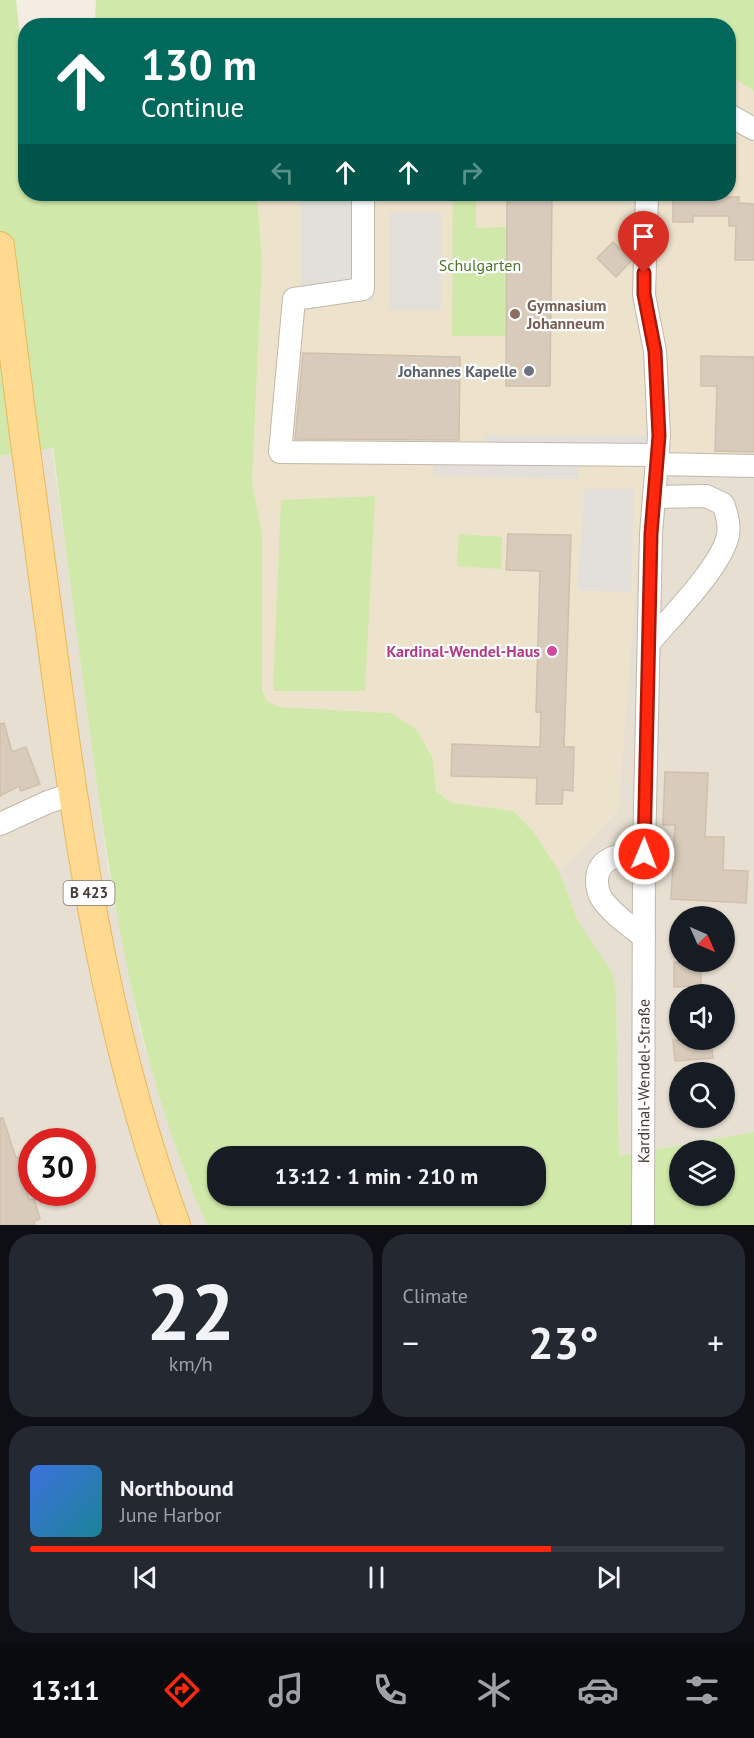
<!DOCTYPE html>
<meta charset="utf-8">
<style>
:root{--surface:#171b24;--page:#242831;--text:#f1f3f6;--muted:#9ea1a6;--line:#363941;--accent:#ff270e}
body{margin:0;font-family:"PT Sans",sans-serif;background:var(--page);color:var(--text);height:100vh;display:flex;flex-direction:column;font-size:22px;white-space:nowrap}
*{box-sizing:border-box;margin:0}
p{font-size:20px;color:var(--muted)}
.icon{flex:none;width:33px;height:33px;fill:none;stroke:currentColor;stroke-width:2;stroke-linecap:round;stroke-linejoin:round}
.map{position:relative;height:1225px;overflow:hidden}
.details{display:flex;flex-direction:column;gap:9px;padding:9px;background:#0d0f14;flex:1}
.details>*{flex:none}
.guide{position:absolute;left:18px;top:18px;width:718px;height:183px;border-radius:24px;box-shadow:0 2px 4px #0004;background:#00695c;color:#fff;overflow:hidden}
.needle{width:39px;rotate:135deg}
.controls{position:absolute;left:669px;top:906px;display:grid;gap:12px}
.controls a{display:grid;place-items:center;width:66px;height:66px;border-radius:50%;background:var(--surface);box-shadow:0 2px 4px #0004;font-size:30px}
.speed{position:absolute;left:18px;top:1128px;display:flex;gap:12px;font-size:30px;font-weight:700;text-align:center}
.speed>*{display:grid;place-content:center;width:78px;height:78px;border-radius:50%;background:var(--surface);box-shadow:0 2px 4px #0004;line-height:1}
.speed .limit{border:9px solid #d22;background:#fff;color:#111}
.pin{position:absolute;display:grid;place-items:center;width:51px;height:51px;color:#fff;margin:-62px -26px;border-radius:50% 50% 50% 0;rotate:-45deg;box-shadow:0 0 6px #0007}
.pin .icon{rotate:45deg}
.me{position:absolute;width:66px;margin:-33px;rotate:1deg;stroke-linejoin:round;filter:drop-shadow(0 0 4px #0008)}
.turn{display:flex;align-items:center;gap:21px;height:126px;padding:0 24px;font-size:27px}
.turn .icon{width:78px;height:78px;stroke-width:2.5}
.turn b{display:block;font-size:42px;line-height:51px}
.lanes{display:flex;align-items:center;height:57px;padding:0 24px;background:#0003;justify-content:center;gap:30px;direction:ltr}
.lanes .off{opacity:.35}
.big{font-size:45px;font-weight:600;line-height:1.1}
.details .tile{flex:1;display:flex;flex-direction:column;justify-content:center;gap:9px;min-width:0;padding:0 21px;border-radius:24px;background:var(--page)}
.details .dial{align-items:center;gap:0}
.dial b{font-size:78px;line-height:1}
.song{display:flex;align-items:center;gap:18px}
.cover{width:72px;height:72px;border-radius:9px;background:linear-gradient(135deg,hsl(220 70% 55%),hsl(190 70% 35%))}
.played{height:6px;border-radius:3px;background:linear-gradient(90deg,var(--accent) 75%,var(--line) 75%)}
.keys{display:flex;justify-content:space-around;direction:ltr}
.heat{display:flex;justify-content:space-between;align-items:center;font-size:33px;direction:ltr}
.details .tiles{flex:1;display:grid;gap:9px;grid-template-columns:1fr 1fr}
.tile:last-child{grid-column:span 2}
.trip{position:absolute;left:207px;top:1146px;width:339px;height:60px;border-radius:24px;background:var(--surface);box-shadow:0 2px 4px #0004;font-weight:600;line-height:60px;text-align:center}
.tab-bar{display:flex;height:96px;justify-content:space-around;align-items:center;background:#090b0e;color:var(--muted)}
.tab-bar .icon{width:42px;height:42px}
.tab-bar .on{color:var(--accent)}
.tab-bar b{font-size:27px;color:var(--text)}
.map>svg:first-child{display:block}
.residential{fill:#e7dfd1;fill-rule:evenodd}
.education{fill:#ede2cc}
.green{fill:#d0e9aa;fill-rule:evenodd}
.parking{fill:#e3e0dc}
.building{fill:#d8cbbb;stroke:#d0c0ab;stroke-width:1.5}
.lines{fill:none;stroke-linecap:round;stroke-linejoin:round}
.minor-casing{stroke:#c1b8a9;stroke-width:24}
.major-casing{stroke:#e8b85c;stroke-width:30}
.minor{stroke:#fff;stroke-width:22}
.major{stroke:#ffda90;stroke-width:28}
.route-casing{stroke:#a61909;stroke-width:15}
.route{stroke:#ff270e;stroke-width:10}
.education-dot{fill:#8d6e63;stroke:#fff;stroke-width:2}
.worship-dot{fill:#6b7280;stroke:#fff;stroke-width:2}
.hotel-dot{fill:#d1479c;stroke:#fff;stroke-width:2}
.labels{text-anchor:middle;stroke-width:4.5;stroke-linejoin:round;paint-order:stroke}
.shield{fill:#fff;stroke:#7d7770;stroke-width:1.5}
.shield-label{font-size:15px;font-weight:bold;fill:#453d33}
.park-label{font-size:16px;fill:#487825;stroke:#fff}
.education-label{font-size:16px;font-weight:bold;fill:#785e54;stroke:#fff;text-anchor:start}
.worship-label{font-size:16px;font-weight:bold;fill:#5b616d;stroke:#fff;text-anchor:end}
.hotel-label{font-size:16px;font-weight:bold;fill:#b23c85;stroke:#fff;text-anchor:end}
.street-label{font-size:16px;fill:#453d33;stroke:#fff}
</style>
<div class="map">
<svg width="754" height="1225" viewBox="0 0 754 1225">
<rect width="100%" height="100%" fill="#f3ede3"/>
<path class="residential" d="M 52,448 L 108,868 L 140,1030 L 165,1115 L 188,1181 L 207,1225 L 0,1225 L 0,456 ZM 32,1142 L 82,1142 L 82,1192 L 32,1192 Z
M 754,470 L 754,1132 L 619,1156 L 616,991 L 612,972 L 578,921 L 559,871 L 618,811 L 644,471 ZM 680,916 L 724,916 L 724,962 L 680,962 ZM 680,994 L 724,994 L 724,1040 L 680,1040 ZM 680,1072 L 724,1072 L 724,1118 L 680,1118 Z"/>
<path class="education" d="M 729,75 L 754,91 L 754,470 L 644,471 L 618,811 L 559,871 L 533,831 L 513,811 L 451,804 L 436,791 L 433,759 L 391,713 L 280,707 L 267,701 L 262,690 L 262,533 L 252,482 L 262,262 L 257,194 L 729,194 Z"/>
<path class="green" d="M 0,0 L 16,0 L 25,80 L 26,194 L 257,194 L 262,262 L 252,482 L 262,533 L 262,690 L 267,701 L 280,707 L 391,713 L 416,729 L 433,759 L 436,791 L 451,803 L 513,811 L 533,831 L 559,871 L 578,921 L 612,972 L 616,991 L 619,1156 L 754,1132 L 754,1225 L 207,1225 C 138,1072 113,906 91,741 C 78,643 65,546 53,448 L 0,456 ZM 680,1150 L 724,1150 L 724,1196 L 680,1196 ZM 218,1156 L 536,1156 L 536,1196 L 218,1196 Z
M 96,0 L 754,0 L 754,91 L 729,75 L 729,26 L 95,26 Z
M 453,194 L 476,194 L 476,228 L 507,227 L 506,336 L 452,336 Z
M 375,496 L 365,691 L 273,691 L 281,500 Z
M 459,534 L 502,537 L 501,569 L 457,566 Z"/>
<path class="parking" d="M 301,194 L 373,194 L 374,301 L 301,302 Z
M 390,212 L 442,212 L 441,310 L 389,310 Z
M 485,435 L 651,436 L 649,455 L 579,450 L 578,479 L 434,476 L 432,453 L 485,458 Z
M 585,489 L 634,489 L 631,592 L 577,590 Z"/>
<path class="building" d="M 507,194 L 552,194 L 550,386 L 506,386 Z
M 673,194 L 727,194 L 727,197 L 739,197 L 739,203 L 754,204 L 754,260 L 735,260 L 736,226 L 729,226 L 729,216 L 693,216 L 693,222 L 673,222 Z
M 613,242 L 632,260 L 616,277 L 597,258 Z
M 303,353 L 460,357 L 459,440 L 295,439 Z
M 701,356 L 754,357 L 754,452 L 715,451 L 717,386 L 701,386 Z
M 508,534 L 571,535 L 564,747 L 574,747 L 573,791 L 563,790 L 562,804 L 536,804 L 537,778 L 451,776 L 452,744 L 540,747 L 541,712 L 536,712 L 540,571 L 506,570 Z
M 4,723 L 12,752 L 26,747 L 40,784 L 21,791 L 19,786 L 0,796 L 0,724 Z
M 665,772 L 708,773 L 705,837 L 724,837 L 723,870 L 748,871 L 746,903 L 671,899 L 675,825 L 663,825 Z
M 674,962 L 701,962 L 701,986 L 674,987 Z
M 673,1040 L 711,1040 L 713,1058 L 675,1061 Z
M 0,1118 L 3,1118 L 16,1158 L 32,1153 L 32,1170 L 21,1174 L 29,1200 L 34,1199 L 40,1219 L 34,1221 L 35,1225 L 0,1225 Z"/>
<g class="lines">
<defs>
<g id="minor">
<path d="M 729,115 L 754,129"/>
<path d="M 363,194 L 363,289 L 294,299 L 280,452 L 658,455"/>
<path d="M 657,464 L 754,466"/>
<path d="M 649,643 C 670,618 722,566 728,535 C 730,524 727,514 723,504 L 706,496 L 655,497"/>
<path d="M 0,824 L 48,802 L 72,794"/>
<path d="M 644,853 C 624,854 597,855 597,881 C 597,888 598,893 602,899 C 612,914 630,926 644,937"/>
<path id="s1" d="M 643,1225 L 644,853 L 651,534 L 659,436 L 655,351 L 644,295 L 647,194"/>
</g>
<path id="major" d="M 0,246 C 18,389 36,531 56,674 C 81,861 110,1047 176,1225"/>
</defs>
<use href="#minor" class="minor-casing"/>
<use href="#major" class="major-casing"/>
<use href="#minor" class="minor"/>
<use href="#major" class="major"/>
</g>
<g class="lines">
<defs>
<path id="route" d="M 644,854 L 651,534 L 659,436 L 655,351 L 644,294 L 644,273"/>
</defs>
<use href="#route" class="route-casing"/>
<use href="#route" class="route"/>
</g>
<circle class="education-dot" cx="515" cy="314" r="6"/>
<circle class="worship-dot" cx="529" cy="371" r="6"/>
<circle class="hotel-dot" cx="552" cy="651" r="6"/>
<g class="labels">
<rect class="shield" x="63.5" y="881" width="51" height="24" rx="4.5"/>
<g class="shield-label">
<text x="89" y="898">B 423</text>
</g>
<g class="park-label">
<text x="480" y="271">Schulgarten</text>
</g>
<g class="education-label">
<text x="527" y="311">Gymnasium<tspan x="527" dy="18">Johanneum</tspan></text>
</g>
<g class="worship-label">
<text x="517" y="377">Johannes Kapelle</text>
</g>
<g class="hotel-label">
<text x="540" y="657">Kardinal-Wendel-Haus</text>
</g>
<g class="street-label">
<text dy="6" stroke="none"><textPath href="#s1" startOffset="144">Kardinal-Wendel-Straße</textPath></text>
</g>
</g>
</svg>
<div class="controls">
<a><svg class="needle" viewBox="-14 -14 28 28"><path d="M0-13l5 13h-10z" fill="#e53935"/><path d="M0 13l5-13h-10z" fill="#9ea1a6"/></svg></a>
<a><svg class="icon" aria-label="sound" viewBox="0 0 24 24"><path d="M4 9h4l5-4v14l-5-4H4zM17 9q2 3 0 6"/></svg></a>
<a><svg class="icon" aria-label="search" viewBox="0 0 24 24"><circle cx="10" cy="10" r="6"/><path d="M15 15l6 6"/></svg></a>
<a><svg class="icon" aria-label="layers" viewBox="0 0 24 24"><path d="M12 4l9 5-9 5-9-5zM3 14l9 5 9-5"/></svg></a>
</div>
<div class="speed"><div class="limit">30</div></div>
<div class="pin" style="left:644px;top:273px;background:#d93025"><svg class="icon" aria-label="arrive" viewBox="0 0 24 24"><path d="M6 21V4h12l-3 4 3 4H6"/></svg></div>
<svg class="me" style="left:644px;top:854px" viewBox="-20 -20 40 40"><circle r="17" fill="#ff270e" stroke="#fff" stroke-width="3"/><path d="M0-11L8 9 0 5-8 9z" fill="#fff"/></svg>
<div class="trip">13:12 · 1 min · 210 m</div>
<div class="guide">
<div class="turn"><svg class="icon" aria-label="ahead" viewBox="0 0 24 24"><path d="M12 20V5M6 11l6-6 6 6"/></svg><div><b>130 m</b>Continue</div></div>
<div class="lanes"><svg class="icon off" aria-label="left" viewBox="0 0 24 24"><path d="M17 20v-9H6M10 6l-5 5 5 5"/></svg><svg class="icon" aria-label="ahead" viewBox="0 0 24 24"><path d="M12 20V5M6 11l6-6 6 6"/></svg><svg class="icon" aria-label="ahead" viewBox="0 0 24 24"><path d="M12 20V5M6 11l6-6 6 6"/></svg><svg class="icon off" aria-label="right" viewBox="0 0 24 24"><path d="M7 20v-9h11M14 6l5 5-5 5"/></svg></div>
</div>
</div>
<section class="details">
<div class="tiles">
<div class="tile dial"><b>22</b><p>km/h</p></div>
<div class="tile"><p>Climate</p>
<div class="heat"><a>−</a><b class="big">23°</b><a>+</a></div>
</div>
<div class="tile">
<div class="song"><i class="cover"></i><div><b>Northbound</b><p>June Harbor</p></div></div>
<div class="played"></div>
<div class="keys"><svg class="icon" aria-label="previous" viewBox="0 0 24 24"><path d="M18 5L8 12l10 7zM5 5v14"/></svg><svg class="icon" aria-label="pause" viewBox="0 0 24 24"><path d="M8 5v14M16 5v14"/></svg><svg class="icon" aria-label="next" viewBox="0 0 24 24"><path d="M6 5l10 7-10 7zM19 5v14"/></svg></div>
</div>
</div>
</section>
<nav class="tab-bar">
<b>13:11</b>
<svg class="icon on" aria-label="directions" viewBox="0 0 24 24"><path d="M12 3l9 9-9 9-9-9zM9 14v-3h6M13 9l2 2-2 2"/></svg>
<svg class="icon" aria-label="music" viewBox="0 0 24 24"><path d="M9 18V5l10-2v13"/><circle cx="6" cy="18" r="3"/><circle cx="16" cy="16" r="3"/></svg>
<svg class="icon" aria-label="phone" viewBox="0 0 24 24"><path d="M5 4h4l2 5-3 2q2 4 5 5l2-3 5 2v4C11 20 4 13 5 4z"/></svg>
<svg class="icon" aria-label="climate" viewBox="0 0 24 24"><path d="M12 3v18M4 7l16 10M4 17L20 7"/></svg>
<svg class="icon" aria-label="car" viewBox="0 0 24 24"><path d="M5 17H2v-5l4-1 3-4h7l3 4 3 1v5h-3M9 17h6M6 11h13"/><circle cx="7" cy="17" r="2"/><circle cx="17" cy="17" r="2"/></svg>
<svg class="icon" aria-label="filters" viewBox="0 0 24 24"><path d="M4 7h16M4 17h16"/><circle cx="9" cy="7" r="2"/><circle cx="15" cy="17" r="2"/></svg>
</nav>
